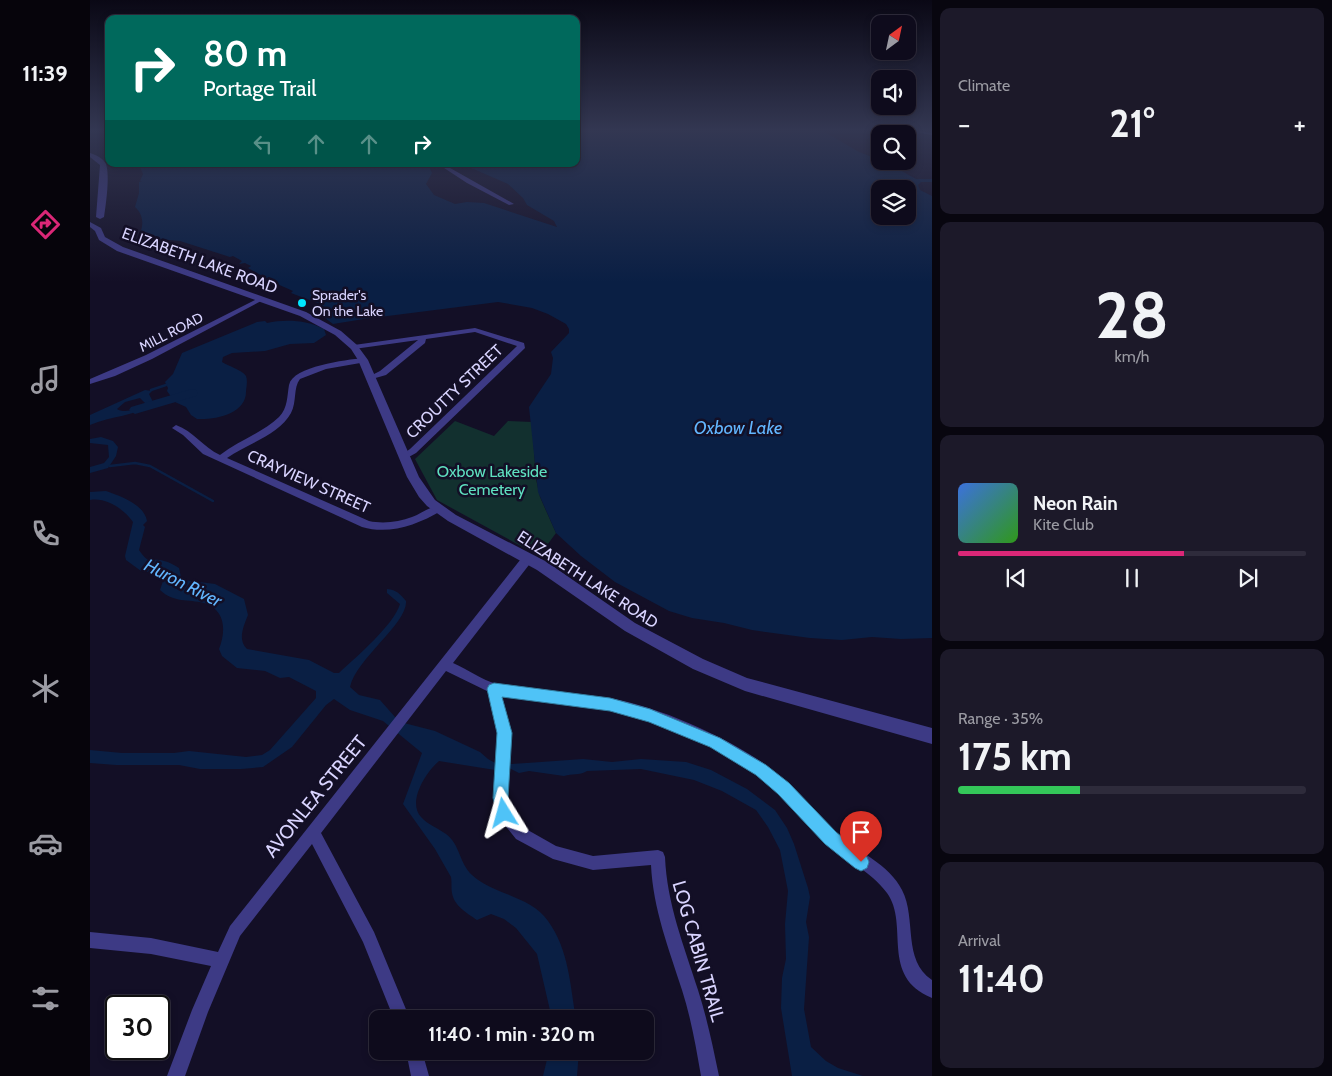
<!DOCTYPE html>
<meta charset="utf-8">
<style>
:root{--surface:#0e0b1c;--page:#1c1929;--text:#f1f3f6;--muted:#9b9ba3;--line:#2e2b3b;--accent:#db2777}
body{margin:0;font-family:Cabin,sans-serif;background:var(--page);color:var(--text);height:100vh;display:flex;flex-direction:column;font-size:19px;white-space:nowrap}
*{box-sizing:border-box;margin:0}
p{font-size:16px;color:var(--muted)}
.icon{flex:none;width:28px;height:28px;fill:none;stroke:currentColor;stroke-width:2;stroke-linecap:round;stroke-linejoin:round}
.map{position:relative;flex:1;overflow:hidden}
.side{display:flex;flex-direction:column;gap:8px;padding:8px;background:#08060f;width:400px}
.side>*{flex:none}
.guide{position:absolute;left:15px;top:15px;width:475px;height:152px;border-radius:10px;box-shadow:0 2px 8px #0003,0 0 0 1px var(--line);background:#00695c;color:#fff;overflow:hidden}
.needle{width:32px;rotate:33deg}
.controls{position:absolute;left:781px;top:15px;display:grid;gap:10px}
.controls a{display:grid;place-items:center;width:45px;height:45px;border-radius:10px;background:var(--surface);box-shadow:0 2px 8px #0003,0 0 0 1px var(--line);font-size:25px}
.speed{position:absolute;left:15px;top:995px;display:flex;gap:10px;font-size:25px;font-weight:700;text-align:center}
.speed>*{display:grid;place-content:center;width:65px;height:65px;border-radius:50%;background:var(--surface);box-shadow:0 2px 8px #0003,0 0 0 1px var(--line);line-height:1}
.speed .limit{border:2px solid #111;border-radius:8px;background:#fff;color:#111}
.pin{position:absolute;display:grid;place-items:center;width:42px;height:42px;color:#fff;margin:-51px -21px;border-radius:50% 50% 50% 0;rotate:-45deg;box-shadow:0 0 5px #0007}
.pin .icon{rotate:45deg}
.me{position:absolute;width:55px;margin:-28px;rotate:352deg;stroke-linejoin:round;filter:drop-shadow(0 0 4px #0008)}
.turn{display:flex;align-items:center;gap:18px;height:105px;padding:0 15px;font-size:22px}
.turn .icon{width:65px;height:65px;stroke-width:2.5}
.turn b{display:block;font-size:35px;line-height:42px}
.lanes{display:flex;align-items:center;height:48px;padding:0 15px;background:#0003;justify-content:center;gap:25px;direction:ltr}
.lanes .off{opacity:.35}
.big{font-size:38px;font-weight:700;line-height:1.1}
.side .widget{flex:1;display:flex;flex-direction:column;justify-content:center;gap:8px;min-width:0;padding:0 18px;border-radius:10px;background:var(--page)}
.side .dial{align-items:center;gap:0}
.dial b{font-size:65px;line-height:1}
.song{display:flex;align-items:center;gap:15px}
.cover{width:60px;height:60px;border-radius:8px;background:linear-gradient(135deg,hsl(220 70% 55%),hsl(110 70% 35%))}
.played{height:5px;border-radius:2px;background:linear-gradient(90deg,var(--accent) 65%,var(--line) 65%)}
.keys{display:flex;justify-content:space-around;direction:ltr}
.heat{display:flex;justify-content:space-between;align-items:center;font-size:28px;direction:ltr}
.charge{height:8px;border-radius:4px;background:linear-gradient(90deg,#34c759 35%,var(--line) 0)}
.trip{position:absolute;left:279px;top:1010px;width:285px;height:50px;border-radius:10px;background:var(--surface);box-shadow:0 2px 8px #0003,0 0 0 1px var(--line);font-weight:700;line-height:50px;text-align:center}
main{display:flex;flex:1;min-height:0}
.dock{display:flex;flex-direction:column;width:90px;justify-content:space-around;align-items:center;background:#06040b;color:var(--muted)}
.dock .icon{width:35px;height:35px}
.dock .on{color:var(--accent)}
.dock b{font-size:22px;color:var(--text)}
.map>svg:first-child{display:block}
.green{fill:#12302f}
.water{fill:#0a1f44;fill-rule:evenodd}
.lines{fill:none;stroke-linecap:round;stroke-linejoin:round}
.stream{stroke:#0a1f44;stroke-width:2.5}
.river{fill:#0a1f44;fill-rule:evenodd}
.minor{fill:#3d3a85;fill-rule:evenodd}
.tertiary{fill:#3d3a85;fill-rule:evenodd}
.route{fill:#4fc3f7;stroke:#337fa1}
.poi-dot{fill:#00e5ff;stroke:#130f26;stroke-width:2}
.labels{text-anchor:middle;stroke-width:5;stroke-linejoin:round;paint-order:stroke}
.far-poi-label{font-size:14px;fill:#d9d4ff;stroke:#130f26;text-anchor:start}
.far-street-label{font-size:14px;fill:#d9d4ff;stroke:#130f26}
.street-label{font-size:16px;fill:#d9d4ff;stroke:#130f26}
.park-label{font-size:16px;fill:#5fe0c0;stroke:#130f26}
.water-label{font-size:18px;font-style:italic;fill:#62b6ff;stroke:#130f26}
.near-street-label{font-size:19px;fill:#d9d4ff;stroke:#130f26}
</style>
<main>
<nav class="dock">
<b>11:39</b>
<svg class="icon on" aria-label="directions" viewBox="0 0 24 24"><path d="M12 3l9 9-9 9-9-9zM9 14v-3h6M13 9l2 2-2 2"/></svg>
<svg class="icon" aria-label="music" viewBox="0 0 24 24"><path d="M9 18V5l10-2v13"/><circle cx="6" cy="18" r="3"/><circle cx="16" cy="16" r="3"/></svg>
<svg class="icon" aria-label="phone" viewBox="0 0 24 24"><path d="M5 4h4l2 5-3 2q2 4 5 5l2-3 5 2v4C11 20 4 13 5 4z"/></svg>
<svg class="icon" aria-label="climate" viewBox="0 0 24 24"><path d="M12 3v18M4 7l16 10M4 17L20 7"/></svg>
<svg class="icon" aria-label="car" viewBox="0 0 24 24"><path d="M5 17H2v-5l4-1 3-4h7l3 4 3 1v5h-3M9 17h6M6 11h13"/><circle cx="7" cy="17" r="2"/><circle cx="17" cy="17" r="2"/></svg>
<svg class="icon" aria-label="filters" viewBox="0 0 24 24"><path d="M4 7h16M4 17h16"/><circle cx="9" cy="7" r="2"/><circle cx="15" cy="17" r="2"/></svg>
</nav>
<div class="map">
<svg width="842" height="1076" viewBox="0 0 842 1076">
<rect width="100%" height="100%" fill="#130f26"/>
<path class="green" d="M 365,421 L 404,436 L 418,421 L 442,422 L 446,479 L 450,497 L 466,533 L 449,556 L 347,500 L 325,459 Z"/>
<path class="water" d="M 486,131 L 733,131 L 769,152 L 795,162 L 826,179 L 842,179 L 842,182 L 831,182 L 828,185 L 830,190 L 842,196 L 842,638 L 811,639 L 782,637 L 752,640 L 720,638 L 662,630 L 634,623 L 602,618 L 579,611 L 525,582 L 491,556 L 466,533 L 448,492 L 439,407 L 461,374 L 463,358 L 461,352 L 479,333 L 479,329 L 476,324 L 458,314 L 442,308 L 408,302 L 274,319 L 243,324 L 231,315 L 234,307 L 230,304 L 201,293 L 203,291 L 185,283 L 158,268 L 161,266 L 155,263 L 149,264 L 152,261 L 143,256 L 140,257 L 90,241 L 57,238 L 50,233 C 54,224 53,214 45,207 L 49,193 L 49,182 L 52,181 L 50,181 L 53,174 L 50,167 L 54,164 L 338,164 L 342,173 L 336,184 L 344,195 L 365,204 L 377,202 L 394,203 L 467,227 L 464,221 L 437,205 L 433,198 L 418,184 L 372,164 L 486,164 ZM 790,189 L 818,189 L 818,216 L 790,216 Z
M 175,321 L 177,323 C 195,319 217,320 234,329 L 236,335 L 224,343 L 200,344 L 175,351 L 142,353 L 133,357 L 132,362 C 138,366 152,370 156,376 C 158,381 156,388 156,392 C 156,413 127,420 107,419 L 101,415 L 96,407 L 85,402 L 77,391 L 78,388 L 75,382 L 83,374 L 92,353 L 167,322 Z
M 55,390 L 62,391 L 59,394 L 64,404 C 45,416 21,416 0,425 L 0,415 ZM 50,398 L 55,403 C 49,409 34,414 27,409 L 35,402 Z
M 11,437 L 23,441 L 28,447 L 26,456 L 18,468 L 0,473 L 0,467 L 14,463 L 19,457 L 18,445 L 0,443 L 0,439 Z
M 16,491 C 30,496 54,504 57,521 L 53,525 L 55,527 L 49,550 C 60,566 59,557 74,561 C 79,562 84,565 89,568 L 91,577 L 94,580 L 125,584 L 154,599 L 158,615 C 154,625 147,640 157,649 L 219,660 L 244,673 L 249,673 C 266,657 304,625 310,604 L 297,593 L 297,589 C 307,590 310,594 316,601 C 318,623 266,659 260,687 L 269,695 L 290,700 L 305,717 L 314,723 L 345,731 L 390,752 L 398,759 L 409,765 L 493,759 L 522,762 L 551,759 L 596,762 L 621,770 L 657,789 L 685,810 L 697,828 L 704,844 L 718,888 L 720,897 L 716,922 L 719,937 L 714,1009 L 721,1047 L 736,1061 L 748,1068 L 773,1076 L 702,1076 L 691,1008 L 692,978 L 696,959 L 695,924 L 698,891 L 690,850 L 678,827 L 666,810 L 632,791 L 604,780 L 551,769 L 497,771 C 489,776 482,773 474,776 L 439,771 L 429,773 L 419,768 L 408,768 L 405,770 L 349,761 C 336,772 317,802 331,817 C 338,825 348,828 356,834 C 370,844 369,863 382,875 C 404,895 441,896 458,921 C 479,950 480,985 486,1019 L 462,1019 L 447,954 L 426,928 L 414,919 L 401,914 L 387,920 C 377,913 364,906 362,893 C 361,887 362,883 361,877 L 345,849 L 313,804 L 332,753 L 293,721 L 260,710 L 244,699 L 236,705 L 202,747 L 173,767 L 151,769 L 110,769 L 89,765 L 26,765 L 0,763 L 0,750 L 32,753 L 84,753 L 99,751 L 156,757 L 172,755 L 180,750 L 226,698 L 226,691 L 199,677 L 190,678 L 175,671 L 147,668 L 132,656 L 129,649 C 136,631 136,610 114,603 C 98,599 84,603 70,590 L 74,578 L 72,574 L 51,571 L 36,560 L 35,556 L 43,522 C 34,509 16,497 0,500 L 0,492 Z
M 459,1051 L 489,1051 L 487,1076 L 453,1076 Z"/>
<g class="lines">
<path class="stream" d="M 61,390 L 76,385
M 20,466 L 45,463 L 60,466 L 123,501"/>
<path class="river" d="M 102,389 L 106,390 L 108,393 L 106,396 L 45,414 L 39,410 L 41,407 Z"/>
<path class="minor" d="M 826,131 L 842,133 L 842,135 L 826,132 Z
M 348,164 L 353,164 L 424,204 L 419,205 L 377,183 Z
M 171,297 L 174,299 L 173,300 L 62,359 L 25,376 L 0,384 L 0,379 L 56,355 Z
M 385,328 L 434,343 L 435,348 L 326,453 L 317,458 L 311,458 L 310,456 L 320,449 L 427,346 L 385,332 L 336,339 L 335,343 L 296,375 L 282,379 L 278,377 L 290,371 L 328,340 L 264,349 L 260,347 L 264,345 Z
M 273,358 L 276,358 L 276,362 L 236,369 L 210,379 C 203,388 207,402 201,413 C 189,435 157,444 137,458 L 279,521 C 293,524 309,522 322,517 C 331,514 342,504 351,507 L 353,509 L 351,511 C 327,525 299,535 272,527 L 113,454 L 93,435 L 82,428 L 86,425 C 103,431 113,447 130,455 C 148,441 172,433 189,417 C 198,408 197,396 199,385 C 203,366 256,360 273,358 Z
M 438,554 L 442,555 L 443,558 L 442,561 L 363,663 C 377,669 392,680 407,684 C 444,693 483,692 520,698 C 569,707 635,736 676,765 C 702,785 722,812 747,834 C 768,852 799,864 812,890 C 827,919 812,960 842,980 L 842,998 C 789,976 820,925 797,893 C 781,871 753,859 733,840 C 711,819 692,795 668,776 C 629,745 569,719 520,710 C 509,708 498,708 487,706 C 462,703 437,699 412,696 L 420,733 L 418,798 L 420,810 L 436,829 L 466,846 L 503,856 L 568,850 L 573,852 L 575,857 C 577,904 594,946 608,990 C 617,1018 623,1047 629,1076 L 611,1076 C 606,1047 601,1018 592,990 C 579,949 563,909 561,865 L 503,870 L 463,859 L 426,839 L 409,818 L 404,798 L 408,733 L 399,692 L 356,671 L 231,833 L 284,932 L 320,1019 L 304,1019 L 273,942 L 222,844 L 150,936 L 118,1012 L 95,1076 L 77,1076 L 102,1010 L 121,966 L 61,954 L 0,948 L 0,932 L 61,938 L 128,952 L 140,926 L 434,555 Z
M 316,1051 L 332,1051 L 339,1076 L 321,1076 Z"/>
<path class="tertiary" d="M 0,153 C 6,155 13,158 16,164 C 20,176 16,204 14,217 L 10,219 L 6,217 L 10,165 L 0,157 Z
M 0,222 L 11,228 L 15,237 L 33,247 L 216,312 L 251,331 L 267,345 L 278,360 L 329,477 L 345,500 L 366,515 L 457,562 L 545,623 L 613,659 L 657,678 L 842,728 L 842,744 L 655,691 L 603,669 L 535,631 L 447,570 L 358,521 L 337,506 L 329,497 L 317,477 L 268,360 L 261,349 L 245,335 L 210,316 L 27,251 L 9,240 L 5,231 L 0,227 Z"/>
</g>
<linearGradient id="sky" x2="0" y2="1"><stop stop-color="#0a0815"/><stop offset="0.46" stop-color="#333752"/><stop offset="1" stop-color="#333752" stop-opacity="0"/></linearGradient>
<rect width="842" height="282" fill="url(#sky)"/>
<path class="route" d="M 404,683 L 520,698 L 560,709 L 630,738 L 676,765 L 699,783 L 746,832 L 777,857 L 779,862 L 777,868 L 771,871 L 765,868 L 735,844 L 688,794 L 666,775 L 620,747 L 559,722 L 520,711 L 412,697 L 422,733 L 418,798 L 422,813 L 420,819 L 414,821 L 409,819 L 403,798 L 407,733 L 397,689 L 399,685 Z"/>
<circle class="poi-dot" cx="212" cy="303" r="5"/>
<g class="labels">
<g class="far-poi-label">
<text x="222" y="300">Sprader's<tspan x="222" dy="16">On the Lake</tspan></text>
</g>
<g class="far-street-label">
<text transform="translate(81 332) rotate(-27)" y="5">MILL ROAD</text>
</g>
<g class="street-label">
<text transform="translate(110 260) rotate(20)" y="6">ELIZABETH LAKE ROAD</text>
<text transform="translate(364 391) rotate(-44)" y="6">CROUTTY STREET</text>
<text transform="translate(219 481) rotate(24)" y="6">CRAYVIEW STREET</text>
<text transform="translate(498 579) rotate(33)" y="6">ELIZABETH LAKE ROAD</text>
</g>
<g class="park-label">
<text x="402" y="477">Oxbow Lakeside<tspan x="402" dy="18">Cemetery</tspan></text>
</g>
<g class="water-label">
<text x="648" y="434">Oxbow Lake</text>
<text transform="translate(93 583) rotate(27)" y="6">Huron River</text>
</g>
<g class="near-street-label">
<text transform="translate(225 796) rotate(-51)" y="7">AVONLEA STREET</text>
<text transform="translate(609 951) rotate(74)" y="7">LOG CABIN TRAIL</text>
</g>
</g>
</svg>
<div class="controls">
<a><svg class="needle" viewBox="-14 -14 28 28"><path d="M0-13l5 13h-10z" fill="#e53935"/><path d="M0 13l5-13h-10z" fill="#9b9ba3"/></svg></a>
<a><svg class="icon" aria-label="sound" viewBox="0 0 24 24"><path d="M4 9h4l5-4v14l-5-4H4zM17 9q2 3 0 6"/></svg></a>
<a><svg class="icon" aria-label="search" viewBox="0 0 24 24"><circle cx="10" cy="10" r="6"/><path d="M15 15l6 6"/></svg></a>
<a><svg class="icon" aria-label="layers" viewBox="0 0 24 24"><path d="M12 4l9 5-9 5-9-5zM3 14l9 5 9-5"/></svg></a>
</div>
<div class="speed"><div class="limit">30</div></div>
<div class="pin" style="left:771px;top:862px;background:#d93025"><svg class="icon" aria-label="arrive" viewBox="0 0 24 24"><path d="M6 21V4h12l-3 4 3 4H6"/></svg></div>
<svg class="me" style="left:414px;top:813px" viewBox="-20 -20 40 40"><path d="M0-17L14 15 0 8-14 15z" fill="#4fc3f7" stroke="#fff" stroke-width="4"/></svg>
<div class="trip">11:40 · 1 min · 320 m</div>
<div class="guide">
<div class="turn"><svg class="icon" aria-label="right" viewBox="0 0 24 24"><path d="M7 20v-9h11M14 6l5 5-5 5"/></svg><div><b>80 m</b>Portage Trail</div></div>
<div class="lanes"><svg class="icon off" aria-label="left" viewBox="0 0 24 24"><path d="M17 20v-9H6M10 6l-5 5 5 5"/></svg><svg class="icon off" aria-label="ahead" viewBox="0 0 24 24"><path d="M12 20V5M6 11l6-6 6 6"/></svg><svg class="icon off" aria-label="ahead" viewBox="0 0 24 24"><path d="M12 20V5M6 11l6-6 6 6"/></svg><svg class="icon" aria-label="right" viewBox="0 0 24 24"><path d="M7 20v-9h11M14 6l5 5-5 5"/></svg></div>
</div>
</div>
<section class="side">
<div class="widget"><p>Climate</p>
<div class="heat"><a>−</a><b class="big">21°</b><a>+</a></div>
</div>
<div class="widget dial"><b>28</b><p>km/h</p></div>
<div class="widget">
<div class="song"><i class="cover"></i><div><b>Neon Rain</b><p>Kite Club</p></div></div>
<div class="played"></div>
<div class="keys"><svg class="icon" aria-label="previous" viewBox="0 0 24 24"><path d="M18 5L8 12l10 7zM5 5v14"/></svg><svg class="icon" aria-label="pause" viewBox="0 0 24 24"><path d="M8 5v14M16 5v14"/></svg><svg class="icon" aria-label="next" viewBox="0 0 24 24"><path d="M6 5l10 7-10 7zM19 5v14"/></svg></div>
</div>
<div class="widget"><p>Range · 35%</p><b class="big">175 km</b><div class="charge"></div></div>
<div class="widget"><p>Arrival</p><b class="big">11:40</b></div>
</section>
</main>
